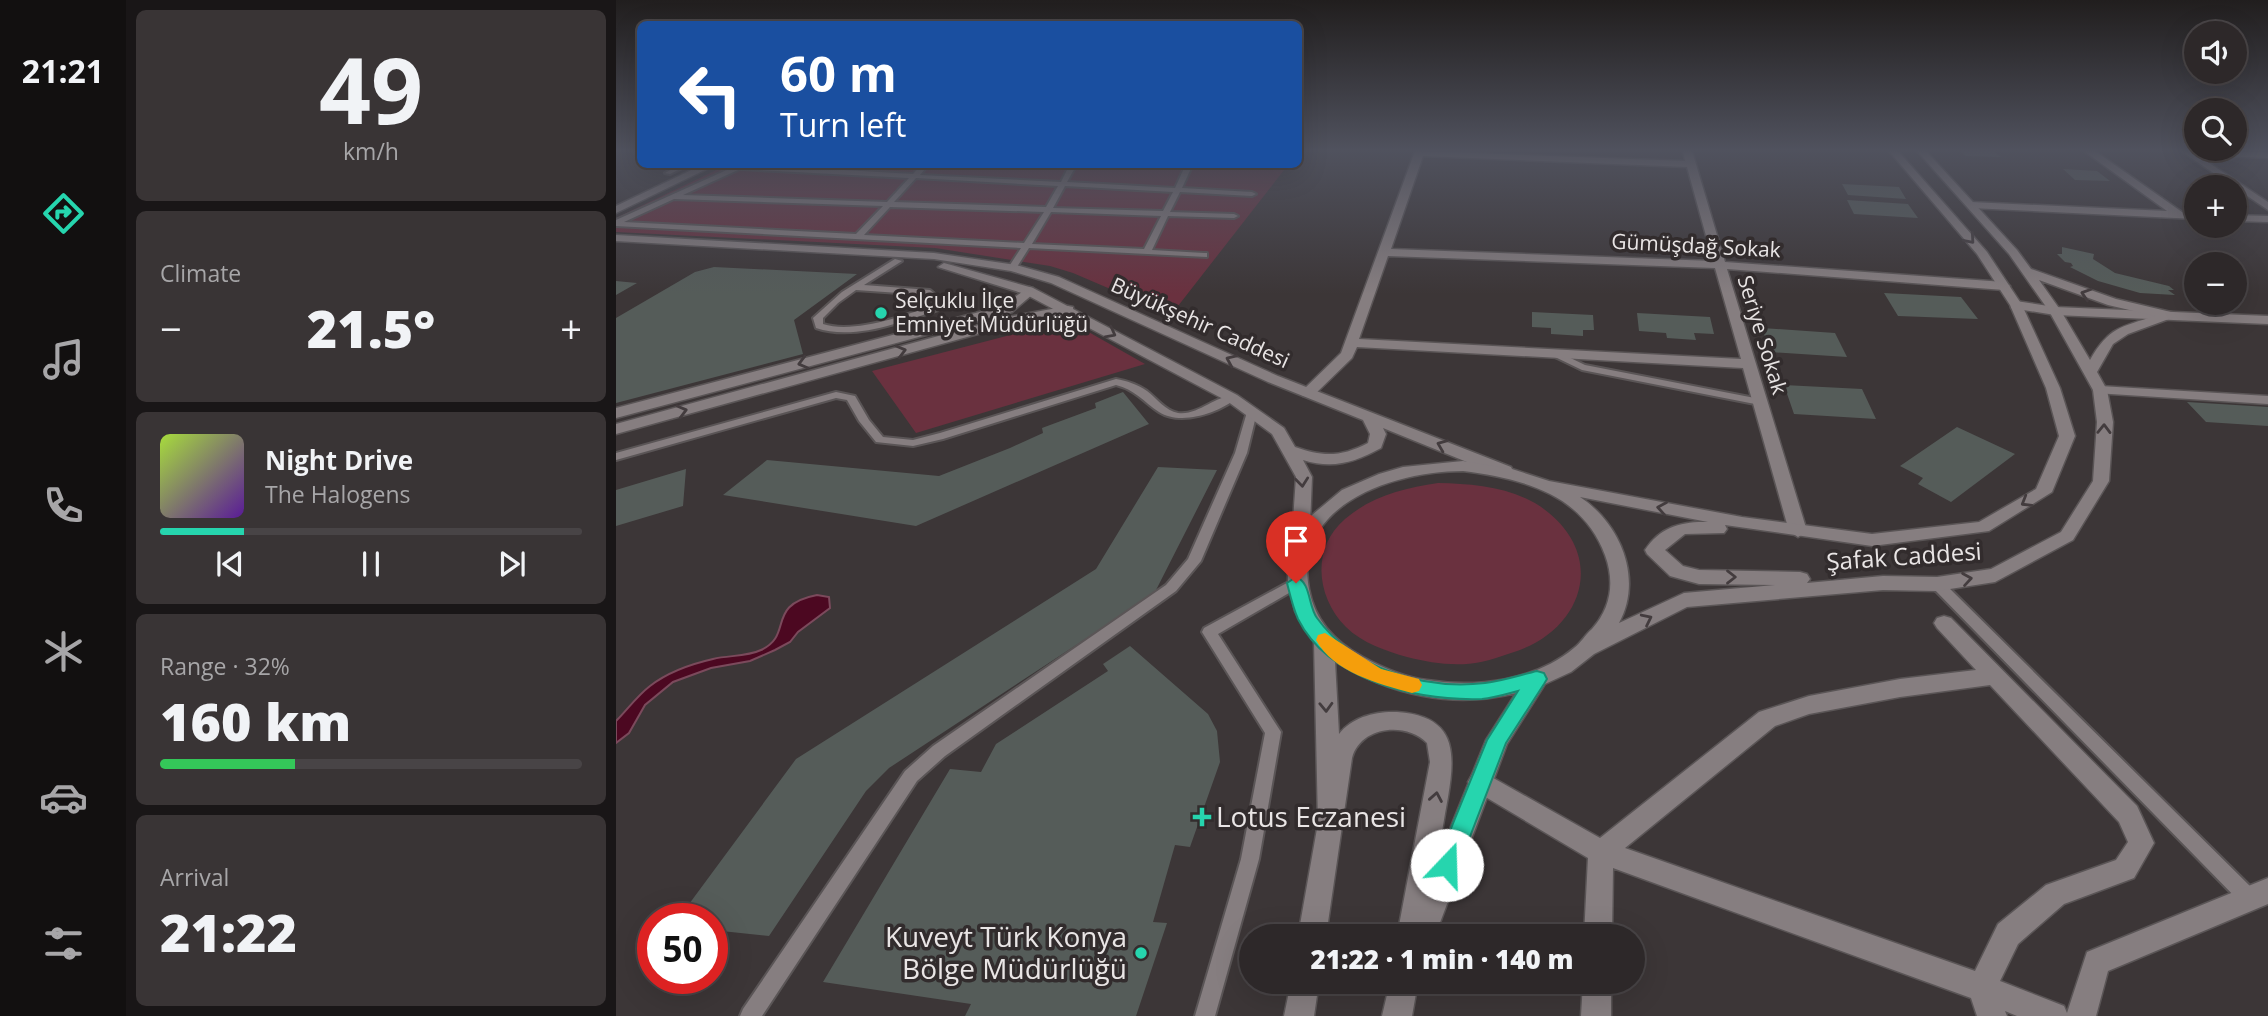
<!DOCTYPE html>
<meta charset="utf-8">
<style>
:root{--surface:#2d2829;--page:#393435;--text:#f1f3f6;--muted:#a7a6a8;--line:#484446;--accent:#26d5ae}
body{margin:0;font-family:"Open Sans",sans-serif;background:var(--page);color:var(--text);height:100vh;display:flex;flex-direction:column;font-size:26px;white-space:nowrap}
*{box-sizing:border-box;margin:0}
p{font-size:23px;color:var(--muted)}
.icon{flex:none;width:38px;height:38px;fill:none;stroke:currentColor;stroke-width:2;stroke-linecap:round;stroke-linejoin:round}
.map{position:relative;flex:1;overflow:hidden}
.details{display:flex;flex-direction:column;gap:10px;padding:10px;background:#191617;width:490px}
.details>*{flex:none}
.banner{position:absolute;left:21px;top:21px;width:665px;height:147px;border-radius:10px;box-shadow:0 7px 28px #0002,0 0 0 2px var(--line);background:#1a4fa0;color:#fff;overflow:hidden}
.fabs{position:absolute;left:1568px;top:21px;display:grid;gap:14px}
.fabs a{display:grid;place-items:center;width:63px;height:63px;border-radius:50%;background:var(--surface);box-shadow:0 7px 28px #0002,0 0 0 2px var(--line);font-size:35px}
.speed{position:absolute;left:21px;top:903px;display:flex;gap:14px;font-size:35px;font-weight:700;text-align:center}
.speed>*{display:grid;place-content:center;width:91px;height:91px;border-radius:50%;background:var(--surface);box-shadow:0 7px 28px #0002,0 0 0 2px var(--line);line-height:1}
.speed .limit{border:10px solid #d22;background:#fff;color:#111}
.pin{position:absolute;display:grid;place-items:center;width:60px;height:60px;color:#fff;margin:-72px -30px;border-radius:50% 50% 50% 0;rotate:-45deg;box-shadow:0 0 7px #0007}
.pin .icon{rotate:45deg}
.me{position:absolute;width:77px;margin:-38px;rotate:21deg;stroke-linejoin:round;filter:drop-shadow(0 0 5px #0008)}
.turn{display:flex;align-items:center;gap:24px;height:147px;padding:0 28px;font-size:32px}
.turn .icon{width:91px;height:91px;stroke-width:2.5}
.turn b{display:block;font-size:49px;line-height:60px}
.big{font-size:52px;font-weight:800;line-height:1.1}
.details .card{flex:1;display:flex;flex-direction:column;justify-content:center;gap:10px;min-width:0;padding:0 24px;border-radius:10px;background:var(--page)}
.details .dial{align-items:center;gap:0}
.dial b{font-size:91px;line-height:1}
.song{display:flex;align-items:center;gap:21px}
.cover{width:84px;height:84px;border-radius:10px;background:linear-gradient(135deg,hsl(80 70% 55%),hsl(270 70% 35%))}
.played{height:7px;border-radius:4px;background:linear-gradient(90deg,var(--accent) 20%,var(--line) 20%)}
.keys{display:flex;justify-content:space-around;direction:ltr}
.heat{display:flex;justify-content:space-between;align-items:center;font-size:38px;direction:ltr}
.charge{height:10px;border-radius:5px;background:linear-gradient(90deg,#34c759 32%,var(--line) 0)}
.trip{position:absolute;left:623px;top:924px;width:406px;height:70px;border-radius:35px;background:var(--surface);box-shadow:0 7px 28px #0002,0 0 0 2px var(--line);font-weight:800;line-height:70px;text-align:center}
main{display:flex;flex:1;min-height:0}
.tab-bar{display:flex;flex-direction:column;width:126px;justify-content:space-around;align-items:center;background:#121010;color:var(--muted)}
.tab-bar .icon{width:49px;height:49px}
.tab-bar .on{color:var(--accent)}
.tab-bar b{font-size:32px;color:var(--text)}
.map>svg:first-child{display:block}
.green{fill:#6a313f}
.water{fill:#4c0821;stroke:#7b4a5c;stroke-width:2}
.building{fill:#555c59}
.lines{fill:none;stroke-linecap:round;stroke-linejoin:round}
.service-casing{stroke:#5a5556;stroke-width:4}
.minor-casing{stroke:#5a5556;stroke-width:3}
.tertiary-casing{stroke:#5a5556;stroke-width:3}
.secondary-casing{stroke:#5a5556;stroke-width:3}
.service{fill:#867e80;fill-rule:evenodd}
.minor{fill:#867e80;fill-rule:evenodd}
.tertiary{fill:#867e80;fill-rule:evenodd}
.secondary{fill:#867e80;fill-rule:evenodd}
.oneway{stroke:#433c3e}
.route{fill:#26d5ae;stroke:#198a71;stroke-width:2}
.slow{fill:#f59e0b}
.poi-dot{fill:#26d5ae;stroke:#322c2d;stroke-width:2.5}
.labels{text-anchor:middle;stroke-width:7;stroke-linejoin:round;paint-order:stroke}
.far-street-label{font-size:21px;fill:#e9e5e5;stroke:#322c2d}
.far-poi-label{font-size:21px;fill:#e9e5e5;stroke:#322c2d;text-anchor:start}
.street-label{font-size:24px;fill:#e9e5e5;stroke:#322c2d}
.near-poi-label{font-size:28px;fill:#e9e5e5;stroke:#322c2d;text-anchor:start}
</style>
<main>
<nav class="tab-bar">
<b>21:21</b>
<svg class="icon on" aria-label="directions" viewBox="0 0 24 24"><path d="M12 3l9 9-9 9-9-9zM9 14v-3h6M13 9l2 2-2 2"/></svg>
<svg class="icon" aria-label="music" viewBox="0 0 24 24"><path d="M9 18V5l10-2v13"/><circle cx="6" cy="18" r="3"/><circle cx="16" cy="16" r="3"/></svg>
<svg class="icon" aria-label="phone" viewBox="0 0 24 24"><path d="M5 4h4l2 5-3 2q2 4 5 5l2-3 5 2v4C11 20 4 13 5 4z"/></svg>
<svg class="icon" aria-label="climate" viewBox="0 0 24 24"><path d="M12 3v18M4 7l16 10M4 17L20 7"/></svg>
<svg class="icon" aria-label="car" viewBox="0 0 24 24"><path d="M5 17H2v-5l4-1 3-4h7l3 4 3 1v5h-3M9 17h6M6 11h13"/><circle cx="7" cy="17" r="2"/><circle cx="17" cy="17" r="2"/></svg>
<svg class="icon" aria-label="filters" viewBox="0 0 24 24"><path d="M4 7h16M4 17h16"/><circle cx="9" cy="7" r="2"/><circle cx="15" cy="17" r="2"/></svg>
</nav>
<section class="details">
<div class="card dial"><b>49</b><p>km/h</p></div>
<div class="card"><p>Climate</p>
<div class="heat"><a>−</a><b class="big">21.5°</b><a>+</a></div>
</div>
<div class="card">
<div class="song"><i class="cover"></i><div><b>Night Drive</b><p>The Halogens</p></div></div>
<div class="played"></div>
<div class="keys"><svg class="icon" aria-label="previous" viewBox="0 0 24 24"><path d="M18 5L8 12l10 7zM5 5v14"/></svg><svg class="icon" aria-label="pause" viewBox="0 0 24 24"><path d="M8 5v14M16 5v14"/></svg><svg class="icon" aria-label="next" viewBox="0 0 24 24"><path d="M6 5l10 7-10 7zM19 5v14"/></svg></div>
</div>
<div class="card"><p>Range · 32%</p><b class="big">160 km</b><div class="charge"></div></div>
<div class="card"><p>Arrival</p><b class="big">21:22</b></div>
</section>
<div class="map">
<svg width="1652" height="1016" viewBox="0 0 1652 1016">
<rect width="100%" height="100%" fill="#3c3637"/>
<path class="green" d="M 111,165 L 672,165 L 555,315 L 457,273 L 434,266 L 319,248 L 0,232 L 0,218 Z
M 444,322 L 462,326 L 529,364 L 300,433 L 256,371 Z
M 822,483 C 860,484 902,487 933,513 C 992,562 963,633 895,653 C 885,656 875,660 865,662 C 841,667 814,663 791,657 C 770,651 746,643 730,627 C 700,597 695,548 729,519 C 756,496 788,488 822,483 Z"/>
<path class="water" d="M 201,595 L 213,597 L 214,608 L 182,632 L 174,642 L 159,650 L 134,661 L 95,668 L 57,682 L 29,705 L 13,733 L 0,743 L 0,721 C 11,710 21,696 34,686 C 52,672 75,664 97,659 C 113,655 130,657 145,650 C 178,635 149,605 201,595 Z"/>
<path class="building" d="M 1344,151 L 1378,151 L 1385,157 L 1350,156 Z
M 1447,169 L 1481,171 L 1494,181 L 1459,180 Z
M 1226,184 L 1283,187 L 1290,199 L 1232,195 Z
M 1231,200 L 1292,204 L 1302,218 L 1238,214 Z
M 1446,247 L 1478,254 L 1477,259 L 1499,273 L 1553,286 L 1558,290 L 1552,290 L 1559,295 L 1524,293 L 1482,281 L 1454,267 L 1457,266 L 1455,263 L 1449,262 L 1441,254 L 1446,254 Z
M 98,267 L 241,274 L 178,320 L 187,354 L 0,403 L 0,318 L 79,272 Z
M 0,281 L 21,283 L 0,295 Z
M 1268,293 L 1345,297 L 1362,319 L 1282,316 Z
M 916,312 L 977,315 L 978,330 L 967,330 L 967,336 L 935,334 L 935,328 L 916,327 Z
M 1021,313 L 1094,317 L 1098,334 L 1078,333 L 1080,340 L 1051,338 L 1050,333 L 1023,331 Z
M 1146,328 L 1219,333 L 1231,357 L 1154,352 Z
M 1168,385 L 1246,389 L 1260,419 L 1178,414 Z
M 507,392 L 533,424 L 300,526 L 107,495 L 151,460 L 323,476 L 394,448 L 427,433 L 426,428 L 480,408 L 479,403 Z
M 1571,402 L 1652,407 L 1652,426 L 1590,422 Z
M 1341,427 L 1399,454 L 1335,502 L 1302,484 L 1307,478 L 1284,466 Z
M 542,467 L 601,470 L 538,594 L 273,768 L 250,791 L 153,936 L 96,930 L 96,919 L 62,919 L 180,759 L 480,569 Z
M 70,469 L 67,506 L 0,526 L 0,490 Z
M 514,646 L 592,714 L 601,731 L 604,762 L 574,847 L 559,845 L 537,922 L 551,923 L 520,1016 L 349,1016 L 355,1004 L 207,982 L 334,769 L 365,772 L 380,744 L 492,671 L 487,664 Z"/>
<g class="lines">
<defs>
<path id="service" d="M 65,164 L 74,164 L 54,174 L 49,173 Z
M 124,164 L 297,174 L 306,164 L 313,164 L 304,175 L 445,182 L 454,164 L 461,164 L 451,182 L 559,188 L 570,164 L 577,164 L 566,188 L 636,192 L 640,194 L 636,196 L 564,192 L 554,212 L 618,214 L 622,216 L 618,218 L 552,216 L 536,250 L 588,253 L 591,253 L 591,257 L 413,248 L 399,270 L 396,270 L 392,268 L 405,248 L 0,226 L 0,220 ZM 124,169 L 293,178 L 271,202 L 67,195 ZM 300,178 L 442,186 L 430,207 L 278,202 ZM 449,186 L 557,192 L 547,211 L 437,208 ZM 58,199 L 267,206 L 240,234 L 8,222 ZM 274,207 L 428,212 L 408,243 L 248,235 ZM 435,212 L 545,216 L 528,249 L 416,244 Z
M 279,259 L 286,261 L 248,285 L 314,290 L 327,301 L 322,310 C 285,322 238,341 200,328 L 197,318 L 226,292 ZM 240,290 L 312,295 L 318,301 L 316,306 C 287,316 237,334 207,324 L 207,318 L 222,303 Z
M 940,351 L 969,365 L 1144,399 L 1149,402 L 1144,405 L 966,370 L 937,356 L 935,354 Z
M 500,379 C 511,381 521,384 531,391 C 540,398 550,411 562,413 C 583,416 600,394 620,396 L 621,398 C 602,413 565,426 543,412 C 528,402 518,389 500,385 L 327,439 L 297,446 L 260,442 L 243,421 L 231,400 L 220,398 L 0,460 L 0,453 L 220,392 L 239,396 L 253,420 L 267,437 L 297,440 L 324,433 Z
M 636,409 L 641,412 L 631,453 L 585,561 L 560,591 L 329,756 L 301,781 L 146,1016 L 124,1016 L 127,1009 L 289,771 L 317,746 L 550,585 L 572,559 L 619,453 L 631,412 Z
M 680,578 L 685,580 L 687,583 L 685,586 L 602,634 L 665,732 L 643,859 L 599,1016 L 579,1016 L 625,859 L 649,733 L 586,632 L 588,628 Z
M 1321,579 L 1326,581 L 1641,893 L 1643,899 L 1641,905 L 1634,908 L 1627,905 L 1316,587 L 1314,584 L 1316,581 Z"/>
<path id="minor" d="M 799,151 L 1069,161 L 1067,151 L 1076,151 L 1109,262 L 1388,282 L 1394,286 L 1388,290 L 1111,269 L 1191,531 L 1182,537 L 1173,531 L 1127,368 L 741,347 L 736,358 L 697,396 L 687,396 L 685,393 L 687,390 L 725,353 ZM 807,156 L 1071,167 L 1097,261 L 775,249 ZM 772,256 L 1099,268 L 1125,359 L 743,339 Z
M 1468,151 L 1479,151 L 1566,212 L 1580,213 L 1580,219 L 1355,208 L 1350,205 L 1355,202 L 1551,211 Z
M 1565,151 L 1652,152 L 1652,158 L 1581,155 L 1652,202 L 1652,210 Z
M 88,164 L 101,164 L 0,213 L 0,206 Z
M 1619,215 L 1652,216 L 1652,222 L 1619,221 Z
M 413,287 L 417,288 L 417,294 L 396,312 L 0,418 L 0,408 L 386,306 Z
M 1400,301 L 1439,307 L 1652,316 L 1652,324 L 1439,315 L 1395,308 L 1395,302 Z
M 452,306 L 457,307 L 457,313 L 398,324 L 0,434 L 0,424 L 392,317 Z
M 1484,386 L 1652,396 L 1652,404 L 1479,393 L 1477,390 Z
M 1328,616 L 1335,618 L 1521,806 L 1538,843 L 1518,878 L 1448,904 L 1402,944 L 1384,981 L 1448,1006 L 1451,1013 L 1471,952 L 1652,878 L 1652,904 L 1492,971 L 1480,1016 L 1401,1016 L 1389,1011 L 1391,1016 L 1361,1016 L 1355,998 L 997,868 L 996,936 L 968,936 L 972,858 L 856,789 L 852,782 L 856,775 L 864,772 L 872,775 L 984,838 L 1143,712 L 1193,696 L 1284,679 L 1360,670 L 1321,628 L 1318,623 L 1321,618 ZM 1374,685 L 1503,822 L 1512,842 L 1500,860 L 1430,885 L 1382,924 L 1359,971 L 1009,848 L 1159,726 L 1193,714 L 1284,697 Z
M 967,982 L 995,982 L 995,1016 L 965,1016 Z"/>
<path id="tertiary" d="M 0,235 L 318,253 L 400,265 L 443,277 L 662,376 L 895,467 L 897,471 L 889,476 L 883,475 L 767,428 L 770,434 L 765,448 C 738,463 716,469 687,460 L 696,477 L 693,550 L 691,554 L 677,554 L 675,550 L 680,477 L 656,434 L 611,401 L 409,294 L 322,267 L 328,263 L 417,288 L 621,395 L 668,428 L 679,447 C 707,457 725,457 752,443 L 754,434 L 747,420 L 652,382 L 435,283 L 395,271 L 318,259 L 0,241 Z"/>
<path id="secondary" d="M 1273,151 L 1282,151 L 1371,252 L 1406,305 L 1444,388 L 1459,436 L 1436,492 L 1373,531 L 1256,546 L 1109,525 L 1111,529 L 1108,533 L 1069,534 L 1049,550 L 1067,566 L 1083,570 L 1184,572 L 1191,574 L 1194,579 L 1191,583 L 1267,576 L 1321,577 L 1375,569 L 1445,532 L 1477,481 L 1481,422 L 1477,390 L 1433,311 L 1393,254 L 1301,151 L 1310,151 L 1401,250 L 1415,269 L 1500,299 L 1559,313 L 1561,316 L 1512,334 L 1497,344 L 1481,372 L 1491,390 L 1497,422 L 1493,481 L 1457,540 L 1379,582 L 1321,591 L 1267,590 L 1071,607 L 978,654 L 955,672 L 929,684 L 891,744 L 819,936 L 781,936 L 814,762 L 811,743 C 789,721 744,727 736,758 L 710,936 L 682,936 L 702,823 L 698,642 L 679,611 L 672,582 L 672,567 L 675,552 L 685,530 L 696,515 L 726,490 L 763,474 L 787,467 L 847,461 L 896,469 L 933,481 L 1126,517 L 1256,534 L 1363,522 L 1420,489 L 1443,436 L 1430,388 L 1394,305 L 1361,254 ZM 1423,280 L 1492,305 L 1539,316 C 1505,327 1493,327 1474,360 L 1445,311 ZM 847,471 C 877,475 906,480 934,494 C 960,507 979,528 989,555 C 999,582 995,608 976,629 C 969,635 965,643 958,648 C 919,681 860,688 811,680 C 788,677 767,668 747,657 C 719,642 699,621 693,589 C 677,503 780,471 847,471 ZM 964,497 L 1092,522 C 1066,521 1044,527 1029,550 L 1031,554 L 1054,576 L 1083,584 L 1159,585 L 1068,593 L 1003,623 C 1027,579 1005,524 964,497 ZM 719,661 C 773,695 837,709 900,693 L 870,740 L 821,861 C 825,839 828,818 832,797 C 840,750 839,716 781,712 C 760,711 736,717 723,734 Z
M 675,982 L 703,982 L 698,1016 L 668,1016 Z
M 774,982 L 802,982 L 796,1016 L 766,1016 Z"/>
</defs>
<use href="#service" class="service-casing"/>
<use href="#minor" class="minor-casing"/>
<use href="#tertiary" class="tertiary-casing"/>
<use href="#secondary" class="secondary-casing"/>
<use href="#service" class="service"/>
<use href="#minor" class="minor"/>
<use href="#tertiary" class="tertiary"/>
<use href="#secondary" class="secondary"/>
</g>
<defs><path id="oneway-chevron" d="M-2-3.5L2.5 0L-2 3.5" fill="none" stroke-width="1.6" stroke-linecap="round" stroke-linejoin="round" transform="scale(1.75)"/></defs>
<g class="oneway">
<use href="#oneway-chevron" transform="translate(1354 239) rotate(49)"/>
<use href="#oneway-chevron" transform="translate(1470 294) rotate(-162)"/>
<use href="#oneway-chevron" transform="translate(495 333) rotate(28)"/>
<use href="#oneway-chevron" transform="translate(285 351) rotate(-15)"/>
<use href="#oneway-chevron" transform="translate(615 360) rotate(-156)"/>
<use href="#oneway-chevron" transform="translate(187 363) rotate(165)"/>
<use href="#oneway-chevron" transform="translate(66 411) rotate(-15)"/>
<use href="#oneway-chevron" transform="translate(1488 429) rotate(-89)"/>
<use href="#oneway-chevron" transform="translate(826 445) rotate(-158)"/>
<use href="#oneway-chevron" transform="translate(686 482) rotate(84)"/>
<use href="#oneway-chevron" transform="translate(1410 502) rotate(149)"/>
<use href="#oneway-chevron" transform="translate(1046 508) rotate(-170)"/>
<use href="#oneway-chevron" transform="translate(1115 577)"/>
<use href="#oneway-chevron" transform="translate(1351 579) rotate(-9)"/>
<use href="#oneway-chevron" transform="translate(1031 619) rotate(-26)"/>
<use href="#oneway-chevron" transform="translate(710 707) rotate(88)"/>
<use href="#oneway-chevron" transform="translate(820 797) rotate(-80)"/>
</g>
<linearGradient id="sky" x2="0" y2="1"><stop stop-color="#211e1e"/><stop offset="0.51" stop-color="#50525e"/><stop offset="1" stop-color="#50525e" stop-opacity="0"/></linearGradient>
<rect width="1652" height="294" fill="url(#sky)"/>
<path class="route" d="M 680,577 C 695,582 692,606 701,618 C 738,669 807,690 869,683 C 886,681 904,675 921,671 L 928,673 L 931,679 L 928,684 L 890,743 L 840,873 L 831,877 L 823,873 L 820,865 L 871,740 L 902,691 C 891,694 878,698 866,699 C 803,701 713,681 682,619 C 677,608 674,595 671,583 Z"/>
<path class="slow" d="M 709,633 L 765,669 L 803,679 L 806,685 L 803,691 L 796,693 C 763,684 717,672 700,640 L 702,635 Z"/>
<g class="poi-dot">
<circle cx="265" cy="313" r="7"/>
<path d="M582.5 806.5h7v7h7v7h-7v7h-7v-7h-7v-7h7z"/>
<circle cx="525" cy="953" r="7"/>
</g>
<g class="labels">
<g class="far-street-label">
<text transform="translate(1080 246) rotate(3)" y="7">Gümüşdağ Sokak</text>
<text transform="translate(584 323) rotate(24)" y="7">Büyükşehir Caddesi</text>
<text transform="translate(1146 335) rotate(73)" y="7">Seriye Sokak</text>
</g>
<g class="far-poi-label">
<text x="279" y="308">Selçuklu İlçe<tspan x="279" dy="24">Emniyet Müdürlüğü</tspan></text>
</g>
<g class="street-label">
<text transform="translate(1288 557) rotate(-4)" y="8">Şafak Caddesi</text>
</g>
<g class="near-poi-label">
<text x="600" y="827">Lotus Eczanesi</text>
<text x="511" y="947" text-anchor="end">Kuveyt Türk Konya<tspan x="511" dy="32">Bölge Müdürlüğü</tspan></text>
</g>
</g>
</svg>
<div class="fabs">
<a><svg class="icon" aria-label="sound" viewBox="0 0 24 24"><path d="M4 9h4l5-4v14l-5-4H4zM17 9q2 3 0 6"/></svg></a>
<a><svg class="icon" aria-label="search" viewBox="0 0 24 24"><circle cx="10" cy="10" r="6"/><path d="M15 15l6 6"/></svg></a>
<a>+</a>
<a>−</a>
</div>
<div class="speed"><div class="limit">50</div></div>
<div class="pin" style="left:680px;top:583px;background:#d93025"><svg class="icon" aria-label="arrive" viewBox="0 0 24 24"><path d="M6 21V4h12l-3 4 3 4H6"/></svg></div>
<svg class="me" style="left:831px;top:865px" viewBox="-20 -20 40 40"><circle r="19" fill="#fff"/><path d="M0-13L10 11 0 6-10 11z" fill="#26d5ae"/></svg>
<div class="trip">21:22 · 1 min · 140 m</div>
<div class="banner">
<div class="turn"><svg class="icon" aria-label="left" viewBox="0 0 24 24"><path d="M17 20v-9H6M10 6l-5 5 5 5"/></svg><div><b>60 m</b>Turn left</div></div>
</div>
</div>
</main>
